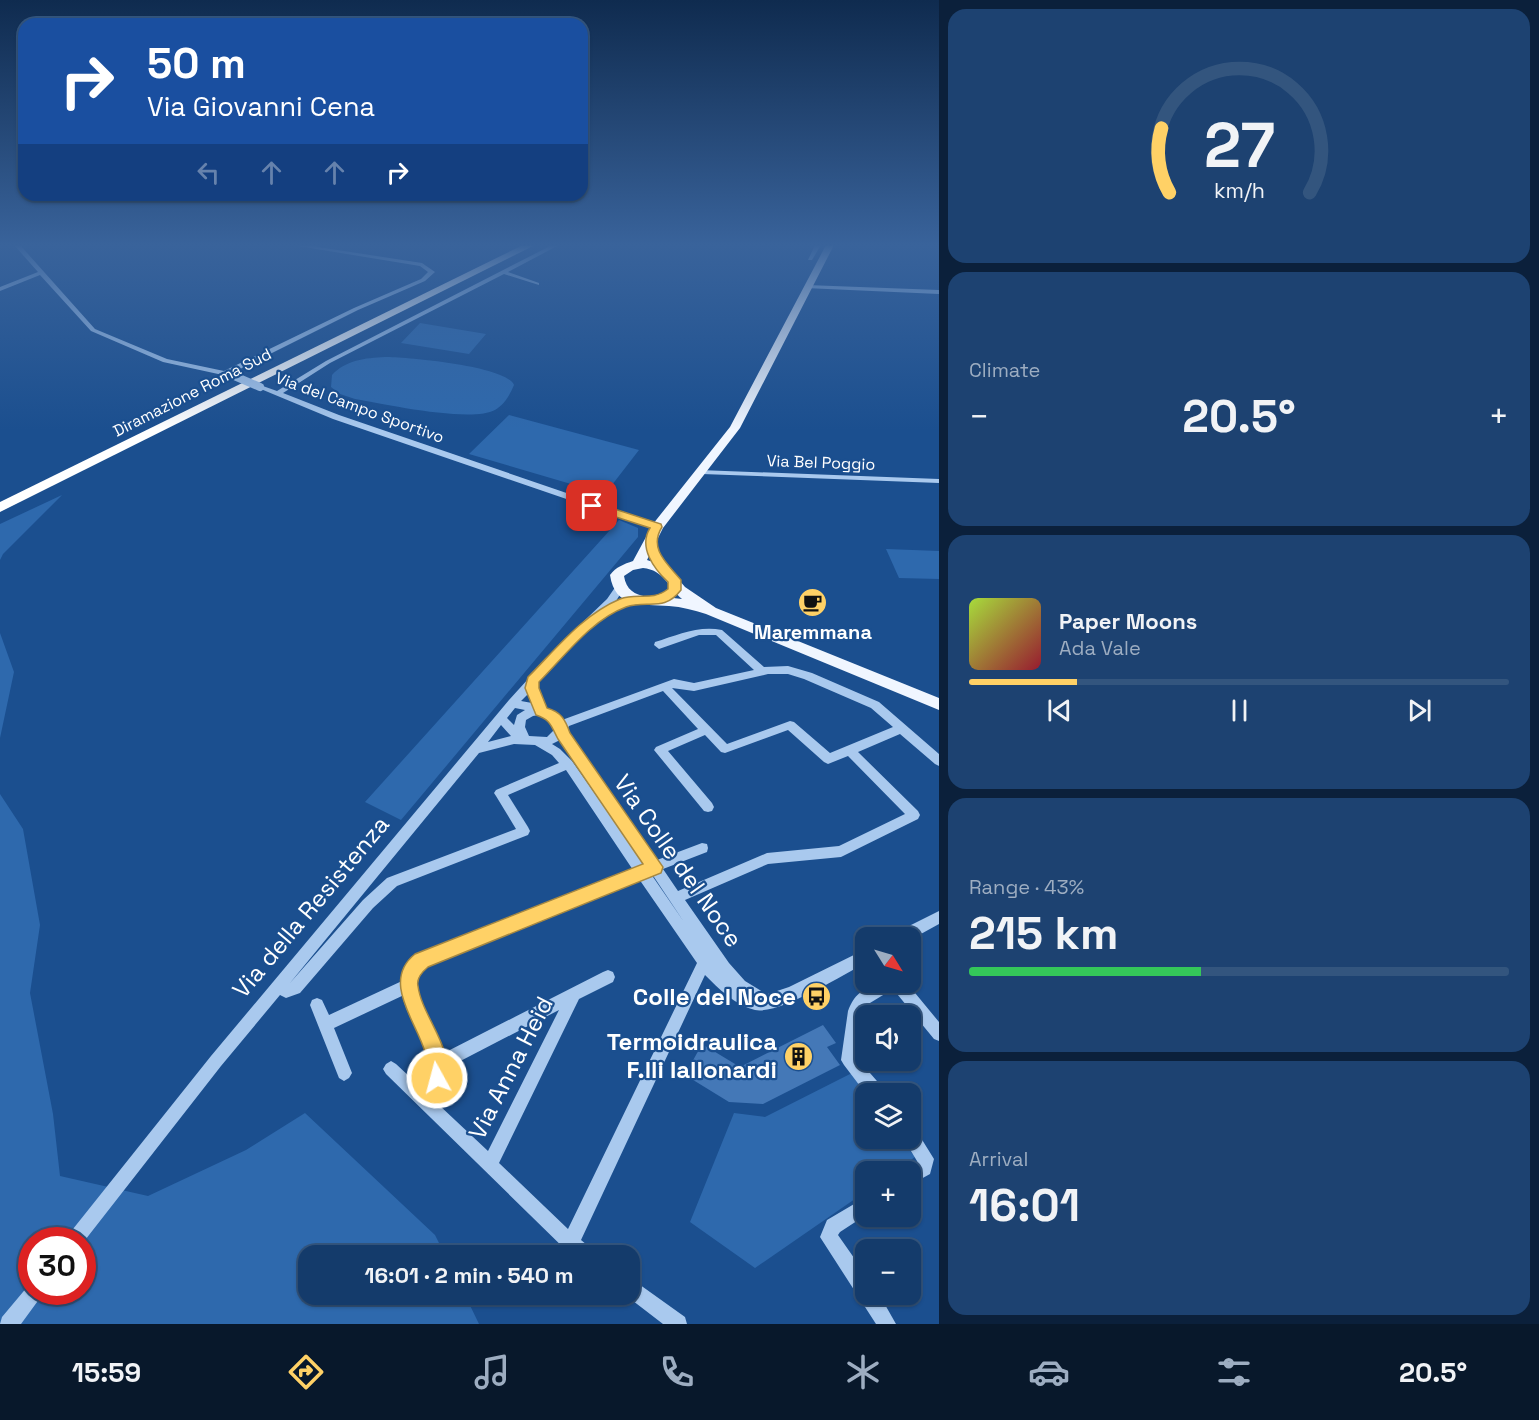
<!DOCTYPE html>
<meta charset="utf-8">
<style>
:root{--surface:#143b6b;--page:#1d4271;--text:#f1f3f6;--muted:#9dadc1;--line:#33557e;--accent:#ffd166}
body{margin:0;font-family:"Space Grotesk",sans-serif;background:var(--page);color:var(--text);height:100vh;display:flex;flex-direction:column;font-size:22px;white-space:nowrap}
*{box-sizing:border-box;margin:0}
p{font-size:20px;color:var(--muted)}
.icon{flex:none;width:33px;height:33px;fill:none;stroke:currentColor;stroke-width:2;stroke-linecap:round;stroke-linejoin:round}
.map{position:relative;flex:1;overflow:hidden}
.panel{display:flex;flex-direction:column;gap:9px;padding:9px;background:#0b203b;width:600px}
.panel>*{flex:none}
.banner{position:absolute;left:18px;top:18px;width:570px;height:183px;border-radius:18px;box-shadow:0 2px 4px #0004,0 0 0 2px var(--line);background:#1a4fa0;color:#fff;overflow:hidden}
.needle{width:39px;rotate:127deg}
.fabs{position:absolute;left:855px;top:927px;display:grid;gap:12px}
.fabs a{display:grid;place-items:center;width:66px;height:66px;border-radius:12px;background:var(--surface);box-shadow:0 2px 4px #0004,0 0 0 2px var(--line);font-size:30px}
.speed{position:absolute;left:18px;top:1227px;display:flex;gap:12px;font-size:30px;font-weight:700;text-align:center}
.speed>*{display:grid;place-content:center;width:78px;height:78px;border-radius:50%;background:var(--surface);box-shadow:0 2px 4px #0004,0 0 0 2px var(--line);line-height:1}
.speed .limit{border:9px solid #d22;background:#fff;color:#111}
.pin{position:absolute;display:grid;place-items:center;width:51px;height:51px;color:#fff;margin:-26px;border-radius:12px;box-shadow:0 3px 9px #0006}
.me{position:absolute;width:66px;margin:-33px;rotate:353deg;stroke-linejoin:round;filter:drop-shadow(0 0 4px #0008)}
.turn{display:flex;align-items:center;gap:21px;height:126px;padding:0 30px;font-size:27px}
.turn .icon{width:78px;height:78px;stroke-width:2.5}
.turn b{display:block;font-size:42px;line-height:51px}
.lanes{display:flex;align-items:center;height:57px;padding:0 30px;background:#0003;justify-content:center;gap:30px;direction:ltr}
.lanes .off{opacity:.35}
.big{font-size:45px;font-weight:600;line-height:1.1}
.panel .card{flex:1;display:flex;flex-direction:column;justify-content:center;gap:9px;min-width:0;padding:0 21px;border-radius:18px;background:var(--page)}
.panel .dial{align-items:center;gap:0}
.dial svg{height:156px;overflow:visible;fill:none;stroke:var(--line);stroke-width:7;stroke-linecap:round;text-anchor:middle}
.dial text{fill:var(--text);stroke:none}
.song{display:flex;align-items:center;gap:18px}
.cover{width:72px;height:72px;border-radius:9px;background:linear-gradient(135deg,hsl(80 70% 55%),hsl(350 70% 35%))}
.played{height:6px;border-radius:3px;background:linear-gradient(90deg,var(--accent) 20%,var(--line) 20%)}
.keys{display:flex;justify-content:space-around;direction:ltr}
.heat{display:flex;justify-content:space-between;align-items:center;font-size:33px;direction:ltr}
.charge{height:9px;border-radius:4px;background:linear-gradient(90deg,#34c759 43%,var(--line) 0)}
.trip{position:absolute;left:298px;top:1245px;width:342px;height:60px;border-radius:18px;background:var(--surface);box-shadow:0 2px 4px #0004,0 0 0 2px var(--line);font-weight:600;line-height:60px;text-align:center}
.menu{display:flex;height:96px;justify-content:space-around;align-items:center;background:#08182b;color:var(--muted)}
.menu .icon{width:42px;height:42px}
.menu .active{color:var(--accent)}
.menu b{font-size:27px;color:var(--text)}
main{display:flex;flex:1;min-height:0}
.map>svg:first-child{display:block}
.green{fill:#2e69ad;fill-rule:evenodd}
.building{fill:#4478b7}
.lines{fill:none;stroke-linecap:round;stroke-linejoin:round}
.minor{fill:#a9c9ee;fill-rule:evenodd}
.major{fill:#f0f6ff;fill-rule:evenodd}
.highway{fill:#fff;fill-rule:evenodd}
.minor-bridge{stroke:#a9c9ee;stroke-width:8}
.route{fill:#ffd166;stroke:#a68842;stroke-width:1.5}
.labels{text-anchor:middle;stroke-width:4.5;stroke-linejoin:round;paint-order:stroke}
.far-street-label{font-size:16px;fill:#fff;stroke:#1b4f8f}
.poi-label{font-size:20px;font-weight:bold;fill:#fff;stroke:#1b4f8f}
.near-street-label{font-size:24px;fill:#fff;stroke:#1b4f8f}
.near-poi-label{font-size:24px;font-weight:bold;fill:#fff;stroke:#1b4f8f;text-anchor:end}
</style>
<main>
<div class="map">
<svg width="939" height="1324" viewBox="0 0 939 1324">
<rect width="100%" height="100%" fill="#1b4f8f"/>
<path class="green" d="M 420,323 L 486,334 L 469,354 L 401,343 Z
M 385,357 C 407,357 507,366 514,385 C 510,395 504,405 495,410 C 471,423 384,404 355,399 L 340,394 L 331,387 L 332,375 C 346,360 365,358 385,357 Z
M 509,415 L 639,450 L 605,494 L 469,454 Z
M 62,495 L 3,554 L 0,560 L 0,524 Z
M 619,520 L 638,528 L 638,537 L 401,820 L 365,802 Z
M 886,549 L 939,551 L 939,579 L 899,578 Z
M 0,633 L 14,672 L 0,738 Z
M 0,794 L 23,829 L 40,925 L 30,993 L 53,1114 L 60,1176 L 148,1196 L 246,1150 L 305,1113 L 435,1235 L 445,1255 L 309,1256 L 309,1294 L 465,1295 L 479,1324 L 0,1324 ZM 32,1240 L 82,1240 L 82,1292 L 32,1292 Z
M 852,1073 L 867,1093 L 866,1138 L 901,1139 L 915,1157 L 895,1171 L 866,1172 L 865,1192 L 755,1268 L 690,1222 L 734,1113 L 765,1117 Z"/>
<path class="building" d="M 823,1025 L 836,1043 L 827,1047 L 840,1065 L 763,1104 L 729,1102 L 685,1075 L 702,1044 L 740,1067 Z"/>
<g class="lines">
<path class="minor" d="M 14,245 L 20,245 L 95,329 L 167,359 L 224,371 L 354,308 L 421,279 L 428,272 L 420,266 L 292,245 L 305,245 L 422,263 L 435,272 L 425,281 L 358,310 L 232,373 L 236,375 L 232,377 L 163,362 L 91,331 L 40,275 L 0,291 L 0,287 L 38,272 Z
M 552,245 L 559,245 L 508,272 L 539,283 L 539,285 L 504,274 L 330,363 L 283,393 L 339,415 L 660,525 L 660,529 L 654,529 L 333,419 L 256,387 L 260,385 L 277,391 L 326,361 Z
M 815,245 L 821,245 L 812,260 L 808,260 Z
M 807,285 L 939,290 L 939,294 L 805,288 L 804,287 Z
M 699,470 L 939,479 L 939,483 L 702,474 L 698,472 Z
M 619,585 L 624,588 L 616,601 L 637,597 L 642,600 L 640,602 L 623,606 L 610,612 L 605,613 L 567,651 L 538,682 L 538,694 L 546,709 L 560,715 L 562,720 L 674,679 L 694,683 L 754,670 L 716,635 L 699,635 L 659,649 L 654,645 L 655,642 C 677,635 699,625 722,630 L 764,667 L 788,666 L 812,673 L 879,702 L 939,754 L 939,766 L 935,764 L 900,734 L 858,752 L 918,811 L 920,815 L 918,819 L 841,857 L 768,864 L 685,900 L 729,963 L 745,981 L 763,992 L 765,995 L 789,987 L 866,949 L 866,963 C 842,975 779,1015 755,1010 C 735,1005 719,989 705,975 L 581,1240 L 593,1250 L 596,1256 L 572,1256 L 386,1074 L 383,1069 L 386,1064 L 391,1061 L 396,1064 L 426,1092 C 435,1050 414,1033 404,995 L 334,1028 L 352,1073 L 349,1078 L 344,1081 L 339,1078 L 310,1005 L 312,1000 L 317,998 L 322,1000 L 329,1015 L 402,981 L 408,965 L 417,955 L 633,870 L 566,770 L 508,795 L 528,827 L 530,831 L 528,835 L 397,886 L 373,908 L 300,993 L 286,998 L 280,995 L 221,1066 L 82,1244 L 82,1240 L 66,1240 L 69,1234 L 211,1056 L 509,700 L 559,645 L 607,599 L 616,586 ZM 768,674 L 788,674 L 804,679 L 871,708 L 893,727 L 830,753 L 794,722 L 790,721 L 727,744 L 672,688 L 694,691 ZM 663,691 L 698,729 L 656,747 L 654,750 L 704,811 L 708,812 L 712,811 L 714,807 L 712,803 L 668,751 L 705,735 L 721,752 L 725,753 L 788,730 L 824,762 L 828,764 L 848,756 L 905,814 L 839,846 L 767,853 L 678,891 L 663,869 L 707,852 L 708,848 L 707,844 L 702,843 L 657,860 L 567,730 L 569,726 ZM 528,694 L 532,703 L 521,701 ZM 515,708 L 525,710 L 517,715 L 514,725 L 507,718 ZM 539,715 L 552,721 L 555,729 L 547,737 L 529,736 L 525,727 L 526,720 L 533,716 ZM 501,725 L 511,736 L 488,742 ZM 560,740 L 645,865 L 572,761 L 560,749 L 552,744 ZM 514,744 L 535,745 L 552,755 L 559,763 L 496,790 L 494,793 L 496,796 L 516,829 L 387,878 L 363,900 L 290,983 L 479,753 ZM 651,874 L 652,874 L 684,922 ZM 639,879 L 697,963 L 568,1229 L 499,1163 L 579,999 L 613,982 L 615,977 L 613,972 L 608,970 L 603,972 L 442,1054 C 435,1033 414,1003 417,981 C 418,974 423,970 427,965 ZM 559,1010 L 488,1151 L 439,1105 L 445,1069 Z
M 939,911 L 939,924 L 910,940 L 910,938 L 893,938 L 895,933 Z
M 877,982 L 906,982 L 939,1022 L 939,1041 L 934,1039 L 893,989 L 865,1006 L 862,1012 L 857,1058 L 883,1088 L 885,1094 L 866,1094 L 844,1065 L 841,1060 L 848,1011 C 855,993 861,992 877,982 Z
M 910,1128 L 916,1130 L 934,1159 L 930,1174 L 910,1185 L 910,1172 L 904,1172 L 917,1163 L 917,1161 L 903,1138 L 910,1138 Z
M 866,1197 L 866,1215 L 840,1232 L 838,1235 L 866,1275 L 866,1294 L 879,1294 L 896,1324 L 876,1324 L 820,1237 L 827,1220 Z
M 630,1279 L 636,1282 L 685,1317 L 687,1324 L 663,1324 L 624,1294 L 630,1294 Z
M 32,1284 L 32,1292 L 43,1292 L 40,1298 L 21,1324 L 0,1324 L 2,1317 L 28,1286 Z"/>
<path class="major" d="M 826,245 L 834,245 L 740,428 L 663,528 L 647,560 L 668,567 L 685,587 L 716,608 L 939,698 L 939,710 L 706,614 C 694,610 682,607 669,606 C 642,604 615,609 610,575 C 616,567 624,564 633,561 L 653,524 L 730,427 ZM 643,568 C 664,570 668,587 682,599 C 660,595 628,604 624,576 L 633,570 Z"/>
<path class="highway" d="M 523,245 L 535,245 L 0,512 L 0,502 Z"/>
<path class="minor-bridge" d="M 232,375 L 260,387"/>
</g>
<linearGradient id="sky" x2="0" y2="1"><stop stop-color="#0f2b4f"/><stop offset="0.57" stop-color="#39639b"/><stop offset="1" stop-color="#39639b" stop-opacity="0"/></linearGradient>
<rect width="939" height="430" fill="url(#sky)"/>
<path class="route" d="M 588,503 L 596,503 L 661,524 L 662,527 C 648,549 668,564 681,580 L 681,590 C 663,613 648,599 626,607 C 591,620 565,656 539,682 L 539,688 L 547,708 C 561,712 565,719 570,733 L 663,867 L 661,873 L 428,967 C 422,972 416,978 418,986 C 422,1018 458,1051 444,1085 L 437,1088 L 430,1085 C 425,1074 428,1063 425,1052 C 416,1021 381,981 415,954 L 643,864 L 558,739 C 551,726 551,720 536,715 L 525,688 L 528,677 C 556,649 582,615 620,599 C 638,592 651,602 668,589 L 668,582 C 654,569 638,547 650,528 L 588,508 Z"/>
<defs>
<symbol id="cafe-disc" viewBox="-11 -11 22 22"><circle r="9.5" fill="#ffd166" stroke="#1b4f8f"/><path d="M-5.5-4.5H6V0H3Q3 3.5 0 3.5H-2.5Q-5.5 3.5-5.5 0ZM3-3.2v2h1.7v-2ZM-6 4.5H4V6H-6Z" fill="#111"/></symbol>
<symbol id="bus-disc" viewBox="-11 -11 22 22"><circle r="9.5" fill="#ffd166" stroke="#1b4f8f"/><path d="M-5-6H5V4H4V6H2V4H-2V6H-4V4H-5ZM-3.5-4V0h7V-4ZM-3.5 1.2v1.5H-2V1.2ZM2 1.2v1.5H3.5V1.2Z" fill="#111"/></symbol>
<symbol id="building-disc" viewBox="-11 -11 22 22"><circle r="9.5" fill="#ffd166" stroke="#1b4f8f"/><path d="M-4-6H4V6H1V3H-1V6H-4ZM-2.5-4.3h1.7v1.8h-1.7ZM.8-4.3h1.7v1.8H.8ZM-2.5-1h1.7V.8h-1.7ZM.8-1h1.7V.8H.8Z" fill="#111"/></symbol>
</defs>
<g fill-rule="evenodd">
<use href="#cafe-disc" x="796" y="586" width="33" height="33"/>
<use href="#bus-disc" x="800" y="980" width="33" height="33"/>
<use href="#building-disc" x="782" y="1040" width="33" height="33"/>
</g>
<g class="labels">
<g class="far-street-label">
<text transform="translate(192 392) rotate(-27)" y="6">Diramazione Roma Sud</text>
<text transform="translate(360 407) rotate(20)" y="6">Via del Campo Sportivo</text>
<text transform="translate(821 462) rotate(2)" y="6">Via Bel Poggio</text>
</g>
<g class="poi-label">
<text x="813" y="639">Maremmana</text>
</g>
<g class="near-street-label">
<text transform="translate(678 861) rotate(55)" y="8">Via Colle del Noce</text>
<text transform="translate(311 907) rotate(-50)" y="8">Via della Resistenza</text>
<text transform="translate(511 1068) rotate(-63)" y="8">Via Anna Heid</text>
</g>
<g class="near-poi-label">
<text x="796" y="1005">Colle del Noce</text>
<text x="777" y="1050">Termoidraulica<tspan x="777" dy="28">F.lli Iallonardi</tspan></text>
</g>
</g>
</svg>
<div class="fabs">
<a><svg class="needle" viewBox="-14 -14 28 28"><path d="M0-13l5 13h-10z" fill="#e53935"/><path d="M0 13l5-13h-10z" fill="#9dadc1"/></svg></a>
<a><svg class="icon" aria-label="sound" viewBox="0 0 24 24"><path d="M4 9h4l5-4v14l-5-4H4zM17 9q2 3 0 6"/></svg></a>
<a><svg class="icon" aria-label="layers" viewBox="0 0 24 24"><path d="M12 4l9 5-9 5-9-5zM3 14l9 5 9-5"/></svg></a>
<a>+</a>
<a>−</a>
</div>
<div class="speed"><div class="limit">30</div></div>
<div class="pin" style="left:592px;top:506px;background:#d93025"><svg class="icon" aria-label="arrive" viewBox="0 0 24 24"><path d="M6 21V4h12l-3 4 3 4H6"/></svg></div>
<svg class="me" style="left:437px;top:1078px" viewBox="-20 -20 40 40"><circle r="17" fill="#ffd166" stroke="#fff" stroke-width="3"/><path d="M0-11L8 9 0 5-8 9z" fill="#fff"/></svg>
<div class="trip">16:01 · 2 min · 540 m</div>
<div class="banner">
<div class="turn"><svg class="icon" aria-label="right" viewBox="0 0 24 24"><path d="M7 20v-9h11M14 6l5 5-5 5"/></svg><div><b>50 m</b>Via Giovanni Cena</div></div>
<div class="lanes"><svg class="icon off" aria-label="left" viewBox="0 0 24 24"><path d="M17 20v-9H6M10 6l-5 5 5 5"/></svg><svg class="icon off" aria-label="ahead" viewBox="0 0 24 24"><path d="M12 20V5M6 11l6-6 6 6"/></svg><svg class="icon off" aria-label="ahead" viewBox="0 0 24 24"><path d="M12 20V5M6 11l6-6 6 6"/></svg><svg class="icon" aria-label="right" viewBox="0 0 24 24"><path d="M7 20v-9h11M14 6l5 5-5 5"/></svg></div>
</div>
</div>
<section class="panel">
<div class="card dial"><svg viewBox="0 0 100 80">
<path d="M14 69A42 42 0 1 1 86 69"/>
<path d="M14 69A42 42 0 0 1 10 36" stroke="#ffd166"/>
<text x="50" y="56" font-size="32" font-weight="700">27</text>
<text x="50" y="72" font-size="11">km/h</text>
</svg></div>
<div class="card"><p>Climate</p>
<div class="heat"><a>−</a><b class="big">20.5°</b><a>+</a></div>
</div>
<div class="card">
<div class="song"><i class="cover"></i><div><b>Paper Moons</b><p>Ada Vale</p></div></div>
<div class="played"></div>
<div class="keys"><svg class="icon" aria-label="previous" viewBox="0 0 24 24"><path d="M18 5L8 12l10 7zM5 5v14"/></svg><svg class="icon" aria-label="pause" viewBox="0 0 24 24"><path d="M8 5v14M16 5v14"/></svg><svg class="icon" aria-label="next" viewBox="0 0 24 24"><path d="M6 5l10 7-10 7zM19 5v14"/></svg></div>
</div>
<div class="card"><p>Range · 43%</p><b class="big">215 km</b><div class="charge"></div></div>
<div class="card"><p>Arrival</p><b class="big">16:01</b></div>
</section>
</main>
<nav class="menu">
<b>15:59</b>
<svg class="icon active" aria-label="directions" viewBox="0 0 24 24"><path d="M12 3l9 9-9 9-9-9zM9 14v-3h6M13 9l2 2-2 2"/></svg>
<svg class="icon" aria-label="music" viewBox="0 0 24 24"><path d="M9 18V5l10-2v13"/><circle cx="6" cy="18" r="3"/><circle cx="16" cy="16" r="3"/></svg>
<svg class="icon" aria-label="phone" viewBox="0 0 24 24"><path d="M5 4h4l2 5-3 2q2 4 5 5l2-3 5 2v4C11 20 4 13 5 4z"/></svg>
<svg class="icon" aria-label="climate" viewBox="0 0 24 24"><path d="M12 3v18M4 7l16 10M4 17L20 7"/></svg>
<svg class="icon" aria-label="car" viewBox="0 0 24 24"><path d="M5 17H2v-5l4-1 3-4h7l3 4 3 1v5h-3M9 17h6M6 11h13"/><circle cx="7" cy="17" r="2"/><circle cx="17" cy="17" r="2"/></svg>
<svg class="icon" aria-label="filters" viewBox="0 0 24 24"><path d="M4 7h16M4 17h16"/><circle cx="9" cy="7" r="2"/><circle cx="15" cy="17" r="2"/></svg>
<b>20.5°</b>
</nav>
